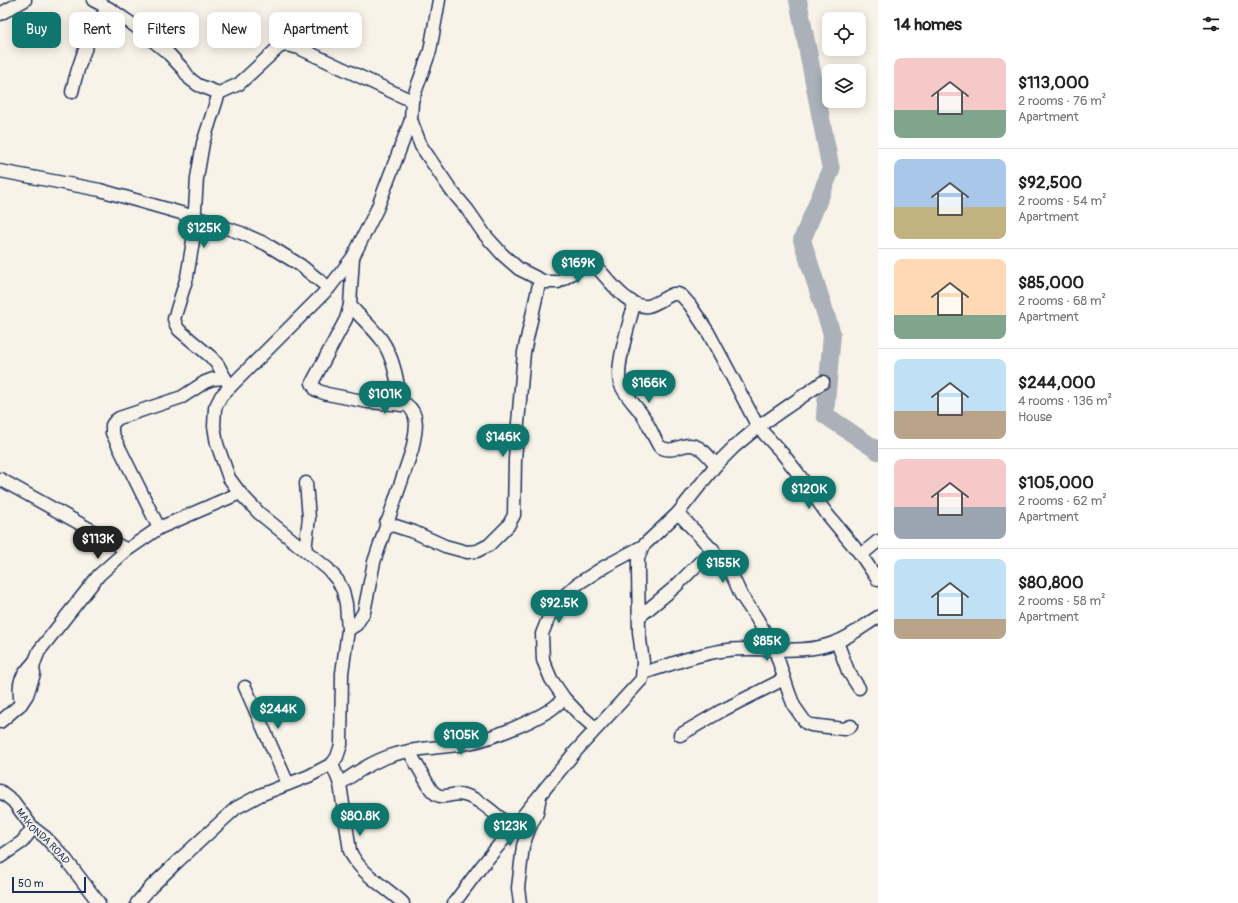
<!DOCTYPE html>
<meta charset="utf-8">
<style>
:root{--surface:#fff;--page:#f6f6f6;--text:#222;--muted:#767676;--line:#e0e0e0;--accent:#0f766e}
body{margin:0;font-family:Pangolin,sans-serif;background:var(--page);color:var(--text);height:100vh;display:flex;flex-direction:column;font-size:15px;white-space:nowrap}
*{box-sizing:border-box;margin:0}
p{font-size:13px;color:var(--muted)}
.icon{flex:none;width:22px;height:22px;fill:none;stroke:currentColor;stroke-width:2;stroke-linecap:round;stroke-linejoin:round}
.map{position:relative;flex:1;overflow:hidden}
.sheet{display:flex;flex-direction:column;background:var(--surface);width:360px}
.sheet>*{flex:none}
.banner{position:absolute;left:12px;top:12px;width:380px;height:36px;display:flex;gap:8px}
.tools{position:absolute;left:822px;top:12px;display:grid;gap:8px}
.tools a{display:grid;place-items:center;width:44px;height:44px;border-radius:8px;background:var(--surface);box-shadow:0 2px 10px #0003;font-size:20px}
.scale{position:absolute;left:12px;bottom:10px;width:74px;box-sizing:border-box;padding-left:4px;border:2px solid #1b2f5e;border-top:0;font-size:11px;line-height:14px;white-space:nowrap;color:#1b2f5e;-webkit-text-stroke:3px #f7f3e8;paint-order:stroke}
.price{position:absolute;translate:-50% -34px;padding:0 9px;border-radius:14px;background:var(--accent);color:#fff;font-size:13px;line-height:26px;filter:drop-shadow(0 1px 2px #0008)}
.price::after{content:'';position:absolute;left:50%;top:24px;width:12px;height:9px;margin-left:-6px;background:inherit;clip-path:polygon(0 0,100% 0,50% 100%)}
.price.current{background:#222;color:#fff}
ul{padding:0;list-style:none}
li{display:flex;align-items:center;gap:12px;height:100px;padding:0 16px}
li+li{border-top:1px solid var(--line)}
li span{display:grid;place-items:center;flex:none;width:112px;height:80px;border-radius:8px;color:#555}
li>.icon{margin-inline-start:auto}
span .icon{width:48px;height:48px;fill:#fffc;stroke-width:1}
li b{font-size:17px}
h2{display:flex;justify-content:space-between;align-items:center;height:48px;padding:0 16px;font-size:17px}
.pill{padding:0 14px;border-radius:8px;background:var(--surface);box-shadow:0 2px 10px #0003;font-size:14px;line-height:36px}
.pill.current{background:var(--accent);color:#fff}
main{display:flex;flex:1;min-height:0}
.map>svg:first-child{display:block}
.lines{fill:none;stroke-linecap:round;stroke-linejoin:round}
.river{stroke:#acb0b9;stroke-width:18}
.street-casing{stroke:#1b2f5e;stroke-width:15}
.street{stroke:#f7f3e8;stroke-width:12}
.labels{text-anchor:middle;stroke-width:4;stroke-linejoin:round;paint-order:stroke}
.street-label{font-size:10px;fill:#1b2f5e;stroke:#f7f3e8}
</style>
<main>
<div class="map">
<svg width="878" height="903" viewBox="0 0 878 903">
<rect width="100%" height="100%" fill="#f7f3e8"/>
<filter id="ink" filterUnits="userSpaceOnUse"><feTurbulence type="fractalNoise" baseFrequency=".025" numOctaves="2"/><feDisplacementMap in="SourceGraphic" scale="8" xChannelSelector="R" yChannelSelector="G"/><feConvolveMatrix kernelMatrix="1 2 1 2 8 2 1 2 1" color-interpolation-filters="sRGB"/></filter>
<g filter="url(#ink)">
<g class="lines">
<path class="river" d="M 798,0 L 831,170 L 802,240 L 832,334 L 825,415 L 878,451"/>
<defs>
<g id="street">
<path d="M 93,0 L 110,9 L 135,26 L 168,53 L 183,69 L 190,79 L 198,85 L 219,93 L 239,84 L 279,47 L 286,45 L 299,48 L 412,101"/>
<path d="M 0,14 L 25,0"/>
<path d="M 72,92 C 79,61 89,33 108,8"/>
<path d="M 219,93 L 203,143 L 197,178 L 193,241 L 187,277 L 174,319 L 176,325 L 179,330 L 211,357 L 218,365 L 230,387"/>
<path d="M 411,120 L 421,146 L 451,190 L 467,209 L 485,235 L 503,255 L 519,269 L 545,282 L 558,282 L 576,271 L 586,262 L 591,261 C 605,274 627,309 648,306 C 657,304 665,297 673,294 L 678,294 L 682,296 L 690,305 L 708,332 L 731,375 L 758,427 L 782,453 L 797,472 L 827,514 L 861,555 L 878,580"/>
<path d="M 0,171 L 100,190 L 195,217 L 241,233 L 266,244 L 300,265 L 329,288"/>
<path d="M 634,304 C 630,322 615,366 620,383 C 624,395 636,405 643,416 C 649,425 653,436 659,446 C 673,456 682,441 695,446 C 704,449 710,458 716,465"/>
<path d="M 350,305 C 360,317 372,327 381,339 C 394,357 398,383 401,405"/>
<path d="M 0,479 L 127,550"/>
<path d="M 678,513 L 720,558 L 731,573 L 741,595 L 756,617 L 775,650 L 789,693 L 794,706 L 806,723 L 811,725 L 844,729 L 851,726"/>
<path d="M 386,523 L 414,532 L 445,546 L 467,552 L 477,551 L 489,545 L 508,526 L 514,515 L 515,459 L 524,352 L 540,280"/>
<path d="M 159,528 L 112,433 L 112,425 L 115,421 L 119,418 L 182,397 L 205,382 L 213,379 L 225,378"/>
<path d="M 305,550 L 309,518 L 306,483"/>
<path d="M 861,555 L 878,541"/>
<path d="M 639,617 L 675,587 L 713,549"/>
<path d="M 348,630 L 356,625 L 364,612 L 374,562 L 412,450 C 415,435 421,415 407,405 L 368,402 L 327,394 L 316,390 L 312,383 L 346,319 L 350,305 L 353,257"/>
<path d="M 837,642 L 848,671 L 859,688"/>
<path d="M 643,673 C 670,665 699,653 728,650 C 763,646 802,656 836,642 C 850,637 865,625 878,617"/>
<path d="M 245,687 L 288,784"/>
<path d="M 21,704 C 17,682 20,677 35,661"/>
<path d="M 0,722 L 21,704 L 27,695 L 34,674 L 33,668 L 35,661 L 39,651 L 99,575 L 127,550 L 159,528 L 240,493"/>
<path d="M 595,728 L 579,714 L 564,698 L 551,679 L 543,660 L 542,634 L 550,614 L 561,599 L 576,585 L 604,567 L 643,546"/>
<path d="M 680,735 L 721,711 L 784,679"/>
<path d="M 409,751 L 430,788 C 441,804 450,791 464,795 C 481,799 499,818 513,829"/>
<path d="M 332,764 L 340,784 L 350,851 C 359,873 386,887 403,903"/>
<path d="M 340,784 C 355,773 370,763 387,757 C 411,748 438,748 463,744 C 489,740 527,724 550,710 C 555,707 560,702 564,698"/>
<path id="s1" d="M 0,791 L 13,801 L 33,828 L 45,837 L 64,857 L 99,903"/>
<path d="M 0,857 L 22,842 L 33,828"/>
<path d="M 137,903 L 151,887 L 178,861 L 236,808 L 260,795 L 309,776 L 332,764 L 337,757 L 341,745 L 342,673 L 348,630 L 346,604 L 343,591 L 338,581 L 328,569 L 259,513 L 240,493 L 229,478 L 217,444 L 214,426 L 215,408 L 221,396 L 329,288 L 353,257 L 377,209 L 411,120 L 412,101 L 430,51 L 439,0"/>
<path d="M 454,903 L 481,867 L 575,752 L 642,679 L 643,662 L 639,632 L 638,571 L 638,558 L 643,546 L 678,513 L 716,465 L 734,447 L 758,427 L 823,382"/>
<path d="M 520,903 L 518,888 L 523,846 L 529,829 L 537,813 L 540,796"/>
</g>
</defs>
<use href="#street" class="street-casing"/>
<use href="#street" class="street"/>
</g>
</g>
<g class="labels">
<g class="street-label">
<text dy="4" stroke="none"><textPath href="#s1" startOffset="63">MAKONDA ROAD</textPath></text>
</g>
</g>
</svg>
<div class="tools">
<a><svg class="icon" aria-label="locate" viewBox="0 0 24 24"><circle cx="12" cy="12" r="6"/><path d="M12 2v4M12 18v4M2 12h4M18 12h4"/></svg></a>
<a><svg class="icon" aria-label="layers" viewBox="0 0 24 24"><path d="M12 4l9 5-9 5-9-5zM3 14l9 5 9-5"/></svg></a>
</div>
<div class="scale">50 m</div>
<b class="price" style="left:204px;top:249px">$125K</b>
<b class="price" style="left:578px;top:284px">$169K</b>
<b class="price" style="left:649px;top:404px">$166K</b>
<b class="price" style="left:385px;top:415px">$101K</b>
<b class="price" style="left:503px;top:458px">$146K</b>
<b class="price" style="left:809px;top:510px">$120K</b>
<b class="price current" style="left:98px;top:560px">$113K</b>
<b class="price" style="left:723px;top:584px">$155K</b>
<b class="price" style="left:559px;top:624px">$92.5K</b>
<b class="price" style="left:767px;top:662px">$85K</b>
<b class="price" style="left:278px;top:730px">$244K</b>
<b class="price" style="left:461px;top:756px">$105K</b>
<b class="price" style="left:360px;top:837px">$80.8K</b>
<b class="price" style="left:510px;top:847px">$123K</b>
<div class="banner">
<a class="pill current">Buy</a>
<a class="pill">Rent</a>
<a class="pill">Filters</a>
<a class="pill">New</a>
<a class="pill">Apartment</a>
</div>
</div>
<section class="sheet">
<h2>14 homes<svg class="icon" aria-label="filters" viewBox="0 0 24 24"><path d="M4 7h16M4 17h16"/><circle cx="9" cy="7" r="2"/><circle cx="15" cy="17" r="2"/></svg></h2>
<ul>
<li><span style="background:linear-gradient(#f6c9c9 65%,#7fa58c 0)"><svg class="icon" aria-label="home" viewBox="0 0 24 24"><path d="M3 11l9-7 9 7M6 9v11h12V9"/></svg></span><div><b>$113,000</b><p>2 rooms · 76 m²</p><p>Apartment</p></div></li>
<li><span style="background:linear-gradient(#a9c7e8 60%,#c2b280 0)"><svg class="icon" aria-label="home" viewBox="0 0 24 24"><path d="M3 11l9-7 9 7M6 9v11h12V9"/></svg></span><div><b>$92,500</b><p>2 rooms · 54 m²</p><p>Apartment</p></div></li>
<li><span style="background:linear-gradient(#ffd9b3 70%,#7fa58c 0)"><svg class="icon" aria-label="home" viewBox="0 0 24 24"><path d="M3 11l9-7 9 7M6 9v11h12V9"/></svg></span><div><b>$85,000</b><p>2 rooms · 68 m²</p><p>Apartment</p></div></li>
<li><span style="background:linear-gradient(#bfe0f5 65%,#b9a48a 0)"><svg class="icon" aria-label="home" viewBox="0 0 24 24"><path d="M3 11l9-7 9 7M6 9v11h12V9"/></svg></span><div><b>$244,000</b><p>4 rooms · 136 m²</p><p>House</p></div></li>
<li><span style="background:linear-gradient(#f6c9c9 60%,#9aa5b1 0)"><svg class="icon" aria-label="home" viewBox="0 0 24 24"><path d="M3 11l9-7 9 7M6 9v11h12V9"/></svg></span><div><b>$105,000</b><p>2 rooms · 62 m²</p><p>Apartment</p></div></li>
<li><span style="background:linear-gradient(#bfe0f5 75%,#b9a48a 0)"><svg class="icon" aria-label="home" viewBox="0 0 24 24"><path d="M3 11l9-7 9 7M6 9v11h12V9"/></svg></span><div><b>$80,800</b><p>2 rooms · 58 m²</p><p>Apartment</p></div></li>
</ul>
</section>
</main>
